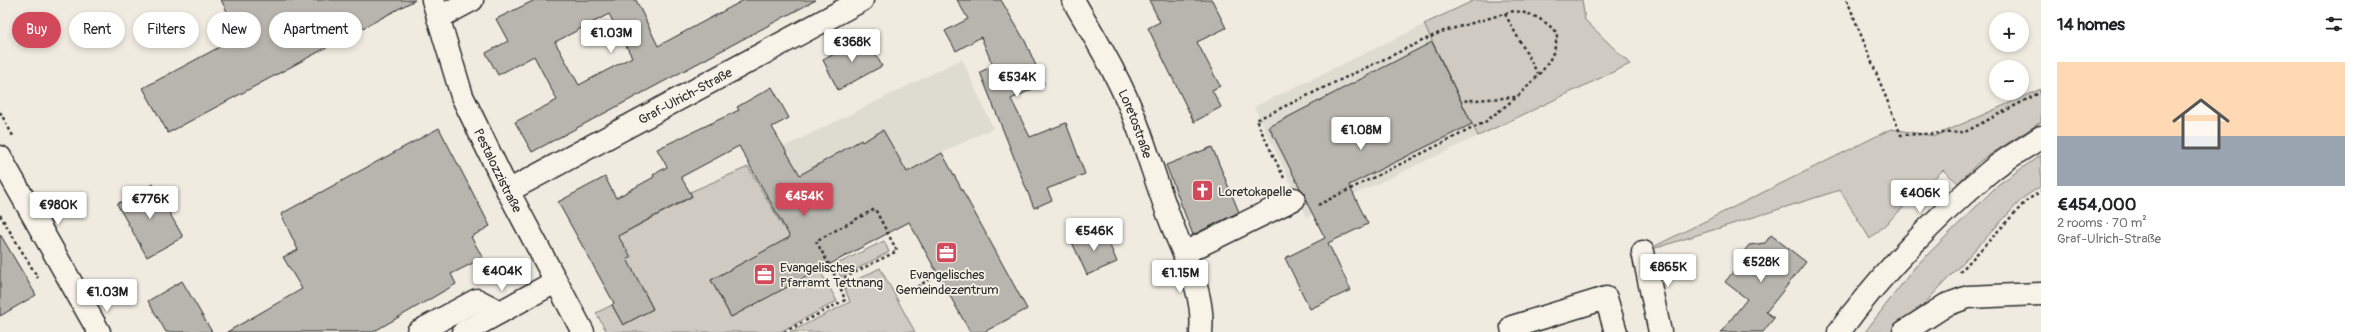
<!DOCTYPE html>
<meta charset="utf-8">
<style>
:root{--surface:#fff;--page:#f2f2f2;--text:#202124;--muted:#757577;--accent:#d1495b}
body{margin:0;font-family:Pangolin,sans-serif;background:var(--page);color:var(--text);height:100vh;display:flex;flex-direction:column;font-size:15px;white-space:nowrap}
*{box-sizing:border-box;margin:0}
p{font-size:13px;color:var(--muted)}
.icon{flex:none;width:22px;height:22px;fill:none;stroke:currentColor;stroke-width:2;stroke-linecap:round;stroke-linejoin:round}
.map{position:relative;flex:1;overflow:hidden}
.panel{display:flex;flex-direction:column;background:var(--surface);width:320px}
.panel>*{flex:none}
.hud{position:absolute;left:12px;top:12px;width:380px;height:36px;display:flex;gap:8px}
.tools{position:absolute;left:1989px;top:12px;display:grid;gap:8px}
.tools a{display:grid;place-items:center;width:40px;height:40px;border-radius:50%;background:var(--surface);box-shadow:0 2px 6px #0003;font-size:20px}
.price{position:absolute;translate:-50% -34px;padding:0 9px;border-radius:4px;background:#fff;color:#222;font-size:13px;line-height:26px;filter:drop-shadow(0 1px 2px #0008)}
.price::after{content:'';position:absolute;left:50%;top:24px;width:12px;height:9px;margin-left:-6px;background:inherit;clip-path:polygon(0 0,100% 0,50% 100%)}
.price.current{background:var(--accent);color:#fff}
ul{padding:0;list-style:none}
li{display:grid;align-content:center;gap:8px;height:212px;padding:0 16px}
li span{display:grid;place-items:center;height:124px;border-radius:0px;color:#555}
li>.icon{margin-inline-start:auto}
span .icon{width:72px;height:72px;fill:#fffc;stroke-width:1}
li b{font-size:17px}
h2{display:flex;justify-content:space-between;align-items:center;height:48px;padding:0 16px;font-size:17px}
.tag{padding:0 14px;border-radius:18px;background:var(--surface);box-shadow:0 2px 6px #0003;font-size:14px;line-height:36px}
.tag.current{background:var(--accent);color:#fff}
main{display:flex;flex:1;min-height:0}
.map>svg:first-child{display:block}
.built{fill:#dedbd1}
.green{fill:#cfcbc2;stroke:#7d7b76}
.building{fill:#b8b5ae;stroke:#2b2b2b;fill-rule:evenodd}
.lines{fill:none;stroke-linecap:round;stroke-linejoin:round}
.minor-casing{stroke:#2b2b2b;stroke-width:25}
.major-casing{stroke:#2b2b2b;stroke-width:25}
.path{stroke:#2b2b2b;stroke-width:2.5;stroke-dasharray:3 3;stroke-linecap:butt}
.minor{stroke:#f7f3e8;stroke-width:22}
.major{stroke:#f7f3e8;stroke-width:22}
.labels{text-anchor:middle;stroke-width:3.5;stroke-linejoin:round;paint-order:stroke}
.street-label{font-size:13px;fill:#2b2b2b;stroke:#f7f3e8}
.poi-label{font-size:13px;fill:#2b2b2b;stroke:#f7f3e8;text-anchor:start}
</style>
<main>
<div class="map">
<svg width="2041" height="332" viewBox="0 0 2041 332">
<rect width="100%" height="100%" fill="#efebe0"/>
<filter id="ink" filterUnits="userSpaceOnUse"><feTurbulence type="fractalNoise" baseFrequency=".025" numOctaves="2"/><feDisplacementMap in="SourceGraphic" scale="8" xChannelSelector="R" yChannelSelector="G"/><feConvolveMatrix kernelMatrix="1 2 1 2 8 2 1 2 1" color-interpolation-filters="sRGB"/></filter>
<g filter="url(#ink)">
<path class="built" d="M 1475,0 L 1582,0 L 1585,20 L 1630,64 L 1307,217 L 1254,107 Z
M 962,59 L 993,128 L 942,153 L 795,235 L 783,227 L 748,167 L 784,147 Z"/>
<path class="green" d="M 1475,0 L 1582,0 L 1585,20 L 1630,64 L 1478,136 L 1424,24 Z
M 2041,89 L 2041,122 L 1980,161 L 1958,183 L 1943,170 L 1870,239 L 1840,190 L 1643,252 L 1891,129 L 1935,136 Z
M 2041,155 L 2041,186 L 2023,198 L 1898,332 L 1865,332 L 1915,267 L 1999,184 Z
M 748,167 L 783,227 L 795,235 L 711,280 L 731,317 L 819,269 L 837,301 L 780,332 L 607,332 L 596,313 L 612,305 L 623,325 L 653,309 L 643,289 L 620,263 L 630,257 L 618,236 L 692,197 L 690,192 Z
M 884,241 L 889,252 L 841,277 L 835,265 Z
M 880,268 L 915,332 L 790,332 L 850,302 L 844,286 Z"/>
<path class="building" d="M 221,0 L 415,0 L 168,133 L 143,88 L 240,36 Z
M 535,0 L 636,0 L 658,46 L 744,0 L 816,0 L 532,152 L 515,122 L 557,100 L 534,56 L 498,75 L 486,53 L 508,41 L 496,19 ZM 609,14 L 632,57 L 579,85 L 555,42 Z
M 957,0 L 1001,0 L 1025,41 L 1044,84 L 1011,99 L 1030,137 L 1066,123 L 1085,174 L 1047,189 L 1052,200 L 1034,208 L 980,72 L 993,66 L 981,37 L 956,51 L 945,31 L 968,19 Z
M 1149,0 L 1212,0 L 1226,28 L 1197,42 L 1220,86 L 1212,90 L 1221,107 L 1194,122 L 1148,28 L 1160,22 Z
M 866,37 L 882,66 L 838,90 L 823,60 Z
M 1432,42 L 1472,124 L 1349,185 L 1368,224 L 1328,243 L 1351,290 L 1310,309 L 1285,258 L 1325,238 L 1306,201 L 1305,193 L 1300,188 L 1269,127 Z
M 772,87 L 789,118 L 772,127 L 800,175 L 861,140 L 862,142 L 883,130 L 907,172 L 942,153 L 1027,309 L 984,332 L 970,332 L 909,222 L 731,317 L 711,280 L 790,237 L 739,146 L 681,177 L 692,196 L 618,236 L 631,257 L 627,259 L 653,309 L 623,325 L 612,305 L 614,303 L 558,202 L 605,177 L 616,198 L 654,177 L 653,175 L 667,167 L 657,149 L 739,110 L 737,107 Z
M 439,128 L 490,226 L 471,237 L 483,258 L 451,274 L 456,284 L 373,332 L 227,332 L 302,289 L 283,257 L 298,250 L 281,214 Z
M 1212,147 L 1239,212 L 1193,235 L 1166,165 Z
M 153,184 L 183,237 L 147,257 L 117,204 Z
M 1098,228 L 1104,243 L 1108,241 L 1117,262 L 1087,275 L 1071,240 Z
M 0,234 L 36,295 L 0,316 Z
M 1771,235 L 1806,262 L 1766,312 L 1774,318 L 1763,332 L 1721,332 L 1747,299 L 1725,282 L 1744,258 L 1742,254 L 1749,245 L 1765,243 Z
M 182,281 L 212,332 L 166,332 L 148,301 Z"/>
<g class="lines">
<defs>
<g id="minor">
<path id="s1" d="M 433,0 L 462,96 L 508,191 L 583,332"/>
<path id="s2" d="M 1073,0 C 1097,41 1122,82 1138,127 C 1150,160 1160,194 1173,227 C 1186,261 1205,295 1201,332"/>
<path d="M 438,18 L 472,0"/>
<path id="s3" d="M 508,191 L 862,0"/>
<path d="M 1643,252 L 1660,332"/>
<path d="M 1184,253 L 1294,199"/>
<path d="M 418,332 L 477,300 L 500,312"/>
<path d="M 464,332 L 555,282"/>
<path d="M 1513,332 L 1512,327 L 1606,298 L 1616,332"/>
<path d="M 1839,332 C 1879,276 1936,217 1988,173 C 2004,159 2024,149 2041,137"/>
<path d="M 1904,332 L 1946,305 L 1968,297 L 2041,294"/>
</g>
<path id="major" d="M 0,157 L 99,332"/>
</defs>
<use href="#minor" class="minor-casing"/>
<use href="#major" class="major-casing"/>
<path class="path" d="M 1847,0 L 1901,135 L 1965,132 L 2041,92
M 1505,14 L 1538,74
M 0,112 L 13,136
M 1284,178 L 1256,120 L 1441,32 L 1514,11 C 1532,13 1545,20 1557,33 C 1556,63 1536,77 1517,97 L 1461,101
M 1318,205 L 1485,122 L 1517,97
M 0,215 L 38,278
M 1960,272 L 2026,201 L 2041,191
M 912,290 L 938,274
M 784,332 L 845,300 L 838,281 L 897,251 L 875,209 L 816,241 L 838,281"/>
<use href="#minor" class="minor"/>
<use href="#major" class="major"/>
</g>
</g>
<defs>
<symbol id="church-square" viewBox="-11 -11 22 22"><rect x="-9" y="-9" width="18" height="18" rx="4" fill="#d1495b" stroke="#f7f3e8"/><path d="M-1.2-6h2.4v3.5h3.3v2.4h-3.3V6h-2.4V-.1h-3.3v-2.4h3.3Z" fill="#fff"/></symbol>
<symbol id="office-square" viewBox="-11 -11 22 22"><rect x="-9" y="-9" width="18" height="18" rx="4" fill="#d1495b" stroke="#f7f3e8"/><path d="M-6-3h4V-5.5h4V-3h4V5H-6ZM-1-4.5V-3h2v-1.5ZM-6 0V1H6V0Z" fill="#fff"/></symbol>
</defs>
<g fill-rule="evenodd">
<use href="#church-square" x="1190" y="178" width="25" height="25"/>
<use href="#office-square" x="934" y="240" width="25" height="25"/>
<use href="#office-square" x="752" y="262" width="25" height="25"/>
</g>
<g class="labels">
<g class="street-label">
<text dy="5" stroke="none"><textPath href="#s3" startOffset="201">Graf-Ulrich-Straße</textPath></text>
<text dy="5" stroke="none"><textPath href="#s2" startOffset="139">Loretostraße</textPath></text>
<text dy="5" stroke="none"><textPath href="#s1" startOffset="183">Pestalozzistraße</textPath></text>
</g>
<g class="poi-label">
<text x="1218" y="196">Loretokapelle</text>
<text x="780" y="272">Evangelisches<tspan x="780" dy="15">Pfarramt Tettnang</tspan></text>
<text x="947" y="279" text-anchor="middle">Evangelisches<tspan x="947" dy="15">Gemeindezentrum</tspan></text>
</g>
</g>
</svg>
<div class="tools">
<a>+</a>
<a>−</a>
</div>
<b class="price" style="left:611px;top:54px">€1.03M</b>
<b class="price" style="left:852px;top:63px">€368K</b>
<b class="price" style="left:1017px;top:98px">€534K</b>
<b class="price" style="left:1361px;top:151px">€1.08M</b>
<b class="price" style="left:1920px;top:214px">€406K</b>
<b class="price current" style="left:804px;top:217px">€454K</b>
<b class="price" style="left:150px;top:220px">€776K</b>
<b class="price" style="left:58px;top:226px">€980K</b>
<b class="price" style="left:1094px;top:252px">€546K</b>
<b class="price" style="left:1761px;top:283px">€528K</b>
<b class="price" style="left:1668px;top:288px">€865K</b>
<b class="price" style="left:502px;top:292px">€404K</b>
<b class="price" style="left:1180px;top:294px">€1.15M</b>
<b class="price" style="left:107px;top:313px">€1.03M</b>
<div class="hud">
<a class="tag current">Buy</a>
<a class="tag">Rent</a>
<a class="tag">Filters</a>
<a class="tag">New</a>
<a class="tag">Apartment</a>
</div>
</div>
<section class="panel">
<h2>14 homes<svg class="icon" aria-label="filters" viewBox="0 0 24 24"><path d="M4 7h16M4 17h16"/><circle cx="9" cy="7" r="2"/><circle cx="15" cy="17" r="2"/></svg></h2>
<ul>
<li><span style="background:linear-gradient(#ffd9b3 60%,#9aa5b1 0)"><svg class="icon" aria-label="home" viewBox="0 0 24 24"><path d="M3 11l9-7 9 7M6 9v11h12V9"/></svg></span><div><b>€454,000</b><p>2 rooms · 70 m²</p><p>Graf-Ulrich-Straße</p></div></li>
</ul>
</section>
</main>
